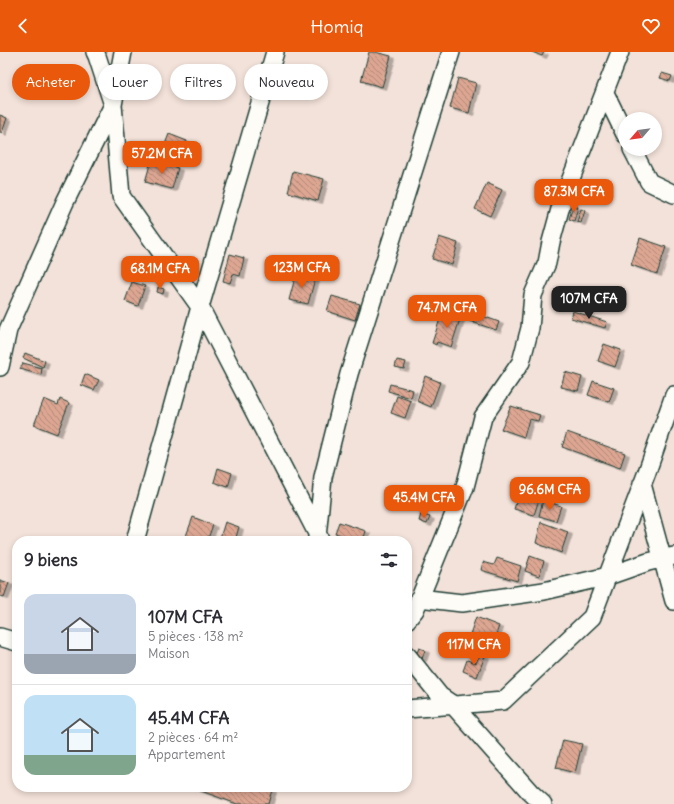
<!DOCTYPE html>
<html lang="fr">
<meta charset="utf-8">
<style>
:root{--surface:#fff;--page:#f7f7f7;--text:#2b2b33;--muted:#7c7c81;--line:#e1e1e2;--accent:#ea580c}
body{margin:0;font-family:Delius,sans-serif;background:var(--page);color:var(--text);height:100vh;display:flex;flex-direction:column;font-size:15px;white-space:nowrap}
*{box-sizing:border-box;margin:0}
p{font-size:13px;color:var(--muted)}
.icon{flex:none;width:22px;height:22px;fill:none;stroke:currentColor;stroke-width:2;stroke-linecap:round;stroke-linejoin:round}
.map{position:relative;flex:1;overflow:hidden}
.details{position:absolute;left:12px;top:484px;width:400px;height:256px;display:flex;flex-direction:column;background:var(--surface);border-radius:16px;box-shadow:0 2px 6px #0003}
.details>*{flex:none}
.hud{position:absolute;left:12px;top:12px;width:400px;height:36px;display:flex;gap:8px}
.needle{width:26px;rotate:242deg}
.controls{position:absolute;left:618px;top:60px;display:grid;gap:8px}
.controls a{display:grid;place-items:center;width:44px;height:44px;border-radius:50%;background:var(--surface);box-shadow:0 2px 6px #0003;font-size:20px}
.price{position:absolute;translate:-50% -34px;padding:0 9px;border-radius:8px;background:var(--accent);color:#fff;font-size:13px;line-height:26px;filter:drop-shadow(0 1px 2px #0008)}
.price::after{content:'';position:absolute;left:50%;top:24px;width:12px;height:9px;margin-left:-6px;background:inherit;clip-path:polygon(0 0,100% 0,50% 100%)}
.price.active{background:#222;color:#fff}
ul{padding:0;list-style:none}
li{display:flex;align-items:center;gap:12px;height:100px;padding:0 12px}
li+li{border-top:1px solid var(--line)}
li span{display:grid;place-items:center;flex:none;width:112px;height:80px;border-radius:12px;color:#555}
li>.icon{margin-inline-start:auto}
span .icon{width:48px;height:48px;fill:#fffc;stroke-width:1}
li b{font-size:17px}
h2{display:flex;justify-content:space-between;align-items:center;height:48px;padding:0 12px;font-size:17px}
.pill{padding:0 14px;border-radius:18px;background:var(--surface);box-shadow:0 2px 6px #0003;font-size:14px;line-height:36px}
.pill.active{background:var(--accent);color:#fff}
header{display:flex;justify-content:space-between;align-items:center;height:52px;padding:0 12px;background:var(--accent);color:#fff;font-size:18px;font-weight:600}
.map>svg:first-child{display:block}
.building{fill:url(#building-back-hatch);stroke:#1f3d34;filter:url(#shadow)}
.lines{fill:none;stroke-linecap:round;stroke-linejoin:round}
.minor-casing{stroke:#1f3d34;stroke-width:20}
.minor{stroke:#fdfcf7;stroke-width:17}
</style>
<header><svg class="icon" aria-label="back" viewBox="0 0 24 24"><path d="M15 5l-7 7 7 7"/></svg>Homiq<svg class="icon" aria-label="heart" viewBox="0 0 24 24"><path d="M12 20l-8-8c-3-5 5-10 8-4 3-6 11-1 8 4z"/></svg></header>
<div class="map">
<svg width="674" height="752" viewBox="0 0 674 752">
<defs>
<pattern id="building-back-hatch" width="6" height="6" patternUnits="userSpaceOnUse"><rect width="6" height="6" fill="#dca692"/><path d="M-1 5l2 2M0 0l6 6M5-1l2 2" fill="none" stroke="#b28878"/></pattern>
<filter id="shadow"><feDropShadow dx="4.5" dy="2.5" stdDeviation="0" flood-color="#0004"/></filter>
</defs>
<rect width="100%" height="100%" fill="#f3e2d9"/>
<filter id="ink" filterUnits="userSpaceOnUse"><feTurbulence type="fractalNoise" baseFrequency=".025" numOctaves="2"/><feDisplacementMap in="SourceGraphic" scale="8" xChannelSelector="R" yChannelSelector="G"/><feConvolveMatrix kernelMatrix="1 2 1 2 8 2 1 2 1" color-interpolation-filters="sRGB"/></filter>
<g filter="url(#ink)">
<path class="building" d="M 369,0 L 375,0 L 391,4 L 382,35 L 361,29 Z
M 532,0 L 544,0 L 542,4 Z
M 662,21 L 672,24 L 670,29 L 660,26 Z
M 458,26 L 476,31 L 469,61 L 450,56 Z
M 0,63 L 7,66 L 2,81 L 0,80 Z
M 169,82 L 187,89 L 180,107 L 162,100 Z
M 151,109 L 178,116 L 172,137 L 145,130 Z
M 293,119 L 324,127 L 318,149 L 288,140 Z
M 487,131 L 502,138 L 490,164 L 475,157 Z
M 573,154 L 578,155 L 574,169 L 569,167 Z
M 581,157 L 585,159 L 581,171 L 577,170 Z
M 439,185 L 458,191 L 452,213 L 432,207 Z
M 640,186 L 666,195 L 657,222 L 631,213 Z
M 230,202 L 244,206 L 240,224 L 233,222 L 230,231 L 223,229 Z
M 296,222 L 315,227 L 308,252 L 289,248 Z
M 132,230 L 145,234 L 138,254 L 125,249 Z
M 158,235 L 164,237 L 163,242 L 157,240 Z
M 332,244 L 360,252 L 355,268 L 327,259 Z
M 443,258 L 461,264 L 451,295 L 437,290 L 436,293 L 432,291 Z
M 573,259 L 607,270 L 605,276 L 571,266 Z
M 472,260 L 499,270 L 496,278 L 469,269 Z
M 604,292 L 621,298 L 615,315 L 598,309 Z
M 25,301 L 45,309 L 43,315 L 23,306 Z
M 397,308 L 406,310 L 404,317 L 395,315 Z
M 23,311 L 42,316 L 41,323 L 20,317 Z
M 565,320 L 582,325 L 578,339 L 561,335 Z
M 85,322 L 99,328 L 94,338 L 81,333 Z
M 425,324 L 440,330 L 431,355 L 417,349 Z
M 593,329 L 614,336 L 609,350 L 588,343 Z
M 390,332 L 413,338 L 411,346 L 388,339 Z
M 397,344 L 411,349 L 405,366 L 391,361 Z
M 44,347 L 58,353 L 60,347 L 69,351 L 57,382 L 34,373 Z
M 511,354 L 540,363 L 538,369 L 529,367 L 524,385 L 501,377 Z
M 567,380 L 625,401 L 620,416 L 562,395 Z
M 218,416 L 232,421 L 228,435 L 214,430 Z
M 522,432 L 542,438 L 534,463 L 514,457 Z
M 543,448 L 561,454 L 556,469 L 539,464 Z
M 421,462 L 430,465 L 427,472 L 419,469 Z
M 193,465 L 213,473 L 207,489 L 198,489 L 186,484 Z
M 225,470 L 239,475 L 235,489 L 219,489 Z
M 339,470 L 366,479 L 363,489 L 359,489 L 335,481 Z
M 541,470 L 568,480 L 561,501 L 536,491 Z
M 530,504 L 544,509 L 539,524 L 525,519 Z
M 497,506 L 521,514 L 517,529 L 481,518 L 483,510 L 494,513 Z
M 0,528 L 9,531 L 4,545 L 0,544 Z
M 476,565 L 499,574 L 491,597 L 468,588 Z
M 419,596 L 425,598 L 422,607 L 415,605 Z
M 480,602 L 485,604 L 477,625 L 463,619 L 467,608 L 476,611 Z
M 563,688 L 582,692 L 575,721 L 556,716 Z
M 190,735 L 262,735 L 272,738 L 268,752 L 237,752 Z"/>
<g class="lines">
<defs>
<path id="minor" d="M 95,0 L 97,4 L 113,53 L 121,144 L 200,255 L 321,489
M 605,41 L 625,82
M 632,97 L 649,130 L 674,142
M 0,315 L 8,278 L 65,150 L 113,53 L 123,0
M 642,432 L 674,549
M 317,485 L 323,425 L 349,322 L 451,0
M 135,489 L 200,255 L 275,0
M 419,546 L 462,551 L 544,539 L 608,524 L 648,510 L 674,504
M 407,568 L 415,558 L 465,435 L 483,365 L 521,310 L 530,276 L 533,243 L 547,211 L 551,190 L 562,150 L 620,0
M 0,585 L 17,590
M 407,603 L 440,644 L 452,652 L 530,740 L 543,752
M 407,657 L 503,649 L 592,565 L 647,420 L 674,343"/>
</defs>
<use href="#minor" class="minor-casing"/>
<use href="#minor" class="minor"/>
</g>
</g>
</svg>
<div class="controls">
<a><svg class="needle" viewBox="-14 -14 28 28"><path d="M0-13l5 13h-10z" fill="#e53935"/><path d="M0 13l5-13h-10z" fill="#7c7c81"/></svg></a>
</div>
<b class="price" style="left:162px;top:123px">57.2M CFA</b>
<b class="price" style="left:574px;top:161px">87.3M CFA</b>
<b class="price" style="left:302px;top:237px">123M CFA</b>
<b class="price" style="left:160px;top:238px">68.1M CFA</b>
<b class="price active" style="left:589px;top:268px">107M CFA</b>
<b class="price" style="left:447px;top:277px">74.7M CFA</b>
<b class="price" style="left:550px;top:459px">96.6M CFA</b>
<b class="price" style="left:424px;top:467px">45.4M CFA</b>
<b class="price" style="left:474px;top:614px">117M CFA</b>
<div class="hud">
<a class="pill active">Acheter</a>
<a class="pill">Louer</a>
<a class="pill">Filtres</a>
<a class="pill">Nouveau</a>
</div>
<section class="details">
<h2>9 biens<svg class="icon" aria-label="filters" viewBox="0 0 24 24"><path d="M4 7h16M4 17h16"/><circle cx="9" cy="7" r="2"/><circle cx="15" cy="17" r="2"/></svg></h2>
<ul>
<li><span style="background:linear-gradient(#c9d6e8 75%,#9aa5b1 0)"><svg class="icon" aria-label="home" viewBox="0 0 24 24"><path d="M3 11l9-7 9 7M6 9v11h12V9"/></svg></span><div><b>107M CFA</b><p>5 pièces · 138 m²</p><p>Maison</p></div></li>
<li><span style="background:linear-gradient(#bfe0f5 75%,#7fa58c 0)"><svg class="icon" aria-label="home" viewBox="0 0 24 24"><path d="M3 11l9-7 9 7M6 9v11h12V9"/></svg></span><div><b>45.4M CFA</b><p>2 pièces · 64 m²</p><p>Appartement</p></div></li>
</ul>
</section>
</div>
